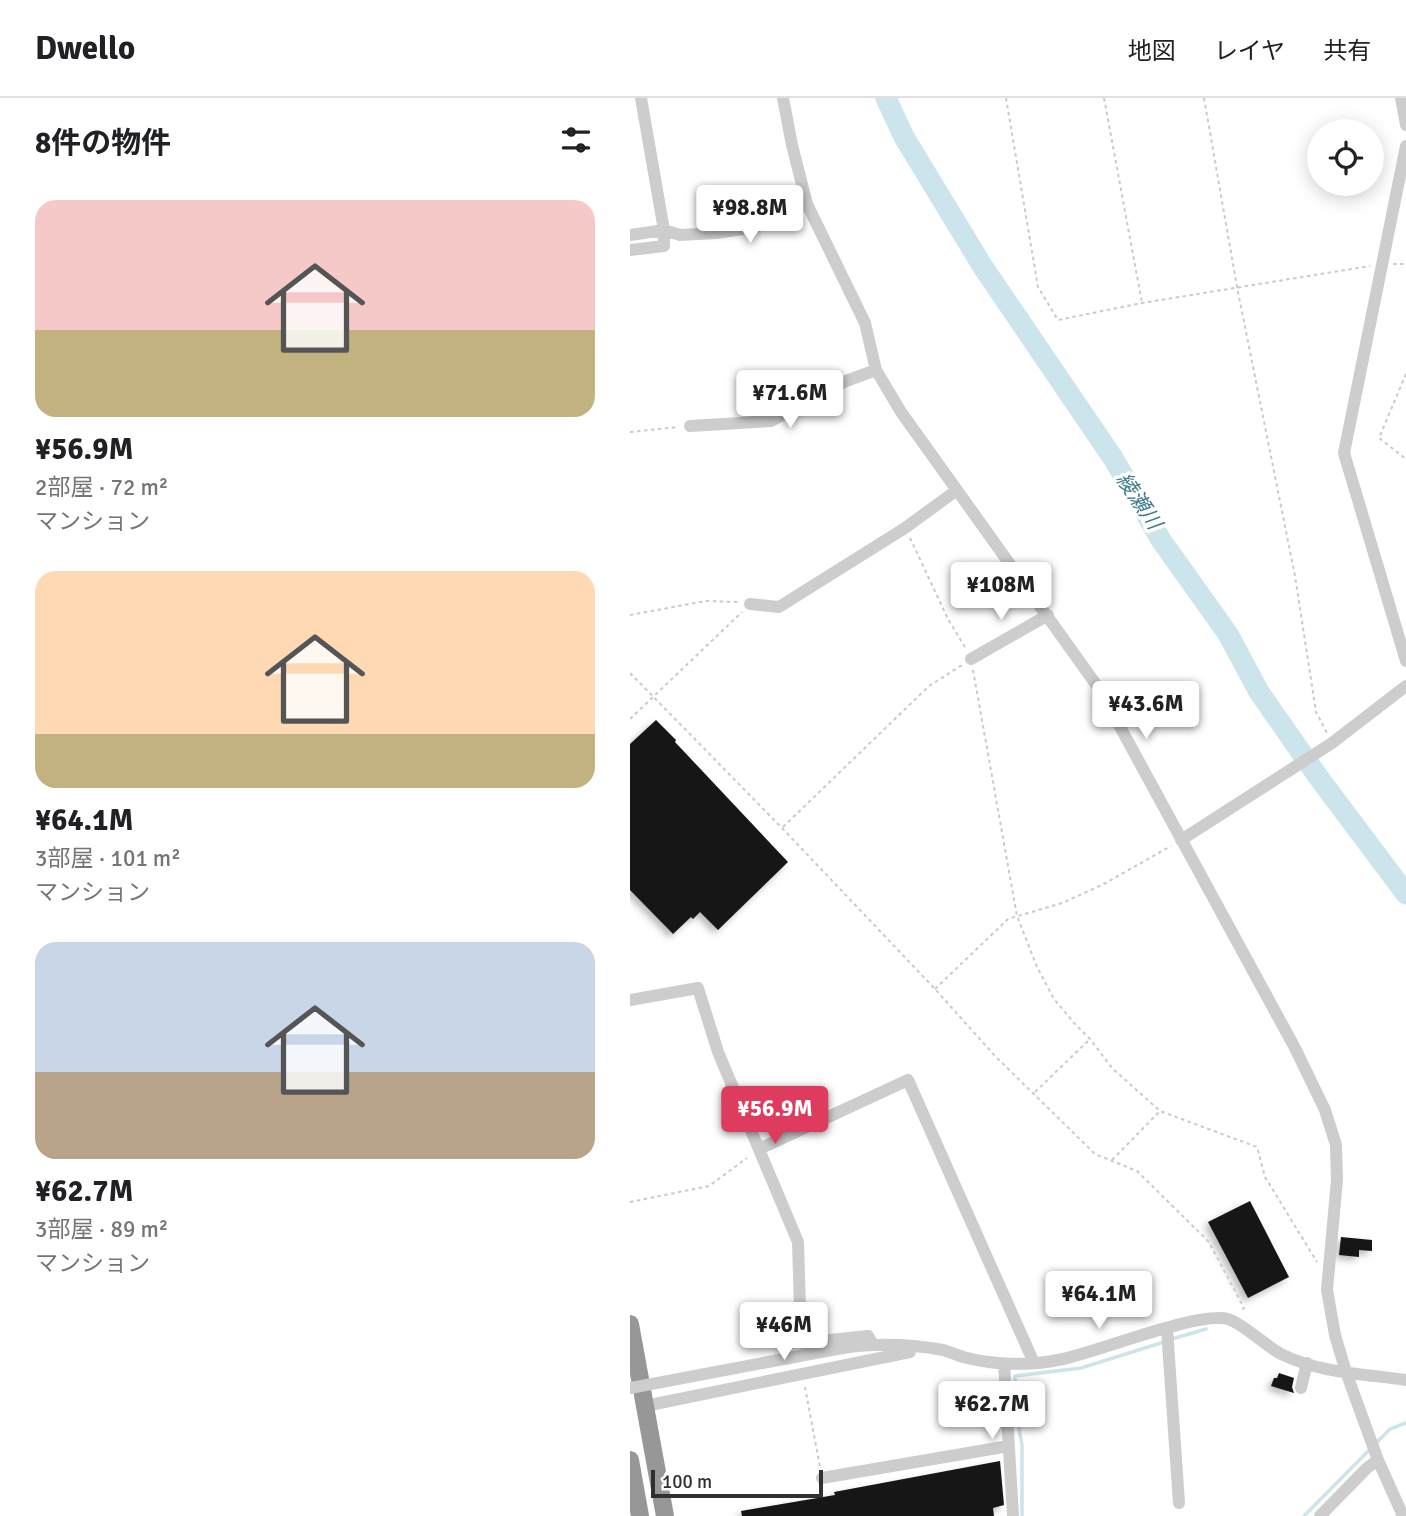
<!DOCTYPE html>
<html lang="ja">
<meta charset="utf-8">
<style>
:root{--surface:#fff;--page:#f6f6f6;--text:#202124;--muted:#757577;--line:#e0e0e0;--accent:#de3c5f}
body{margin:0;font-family:Signika,"Noto Sans JP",sans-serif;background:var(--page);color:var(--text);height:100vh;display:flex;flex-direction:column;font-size:26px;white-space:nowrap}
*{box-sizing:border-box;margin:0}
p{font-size:23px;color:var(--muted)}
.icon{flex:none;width:38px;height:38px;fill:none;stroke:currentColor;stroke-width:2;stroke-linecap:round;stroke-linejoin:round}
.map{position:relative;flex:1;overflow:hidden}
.panel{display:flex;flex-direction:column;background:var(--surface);width:630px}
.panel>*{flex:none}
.buttons{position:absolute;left:677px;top:21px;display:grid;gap:14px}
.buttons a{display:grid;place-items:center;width:77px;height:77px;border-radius:50%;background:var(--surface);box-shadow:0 4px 18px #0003;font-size:35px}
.scale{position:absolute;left:21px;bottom:18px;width:172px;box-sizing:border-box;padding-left:7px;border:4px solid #303030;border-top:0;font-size:19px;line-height:24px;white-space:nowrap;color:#303030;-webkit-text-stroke:5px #fff;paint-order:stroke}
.price{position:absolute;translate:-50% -60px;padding:0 16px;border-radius:7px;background:#fff;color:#222;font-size:23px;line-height:46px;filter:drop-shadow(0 2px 4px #0008)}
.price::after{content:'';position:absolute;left:50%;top:42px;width:21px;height:16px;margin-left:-10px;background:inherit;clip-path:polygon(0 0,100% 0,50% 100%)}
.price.current{background:var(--accent);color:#fff}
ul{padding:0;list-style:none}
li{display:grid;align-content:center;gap:14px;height:371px;padding:0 35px}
li span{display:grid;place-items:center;height:217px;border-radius:21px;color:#555}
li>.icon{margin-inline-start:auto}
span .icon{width:126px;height:126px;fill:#fffc;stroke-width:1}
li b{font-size:30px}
h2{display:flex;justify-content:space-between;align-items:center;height:84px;padding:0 35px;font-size:30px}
header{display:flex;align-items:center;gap:42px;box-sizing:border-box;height:98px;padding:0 35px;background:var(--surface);border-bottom:2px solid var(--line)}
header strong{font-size:33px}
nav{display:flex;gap:38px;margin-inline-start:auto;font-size:24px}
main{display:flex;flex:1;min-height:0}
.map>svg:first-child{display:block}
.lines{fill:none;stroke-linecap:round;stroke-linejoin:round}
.stream{stroke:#cce4eb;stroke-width:3.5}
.river{stroke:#cce4eb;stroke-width:21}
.building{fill:#171717;filter:url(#shadow)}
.path{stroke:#cacaca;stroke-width:2;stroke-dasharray:3.5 3.5;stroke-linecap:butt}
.minor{stroke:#cdcdcd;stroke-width:12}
.highway{stroke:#979797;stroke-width:18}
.minor-bridge{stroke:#cdcdcd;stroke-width:12}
.labels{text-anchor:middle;stroke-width:7;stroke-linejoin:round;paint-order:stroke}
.water-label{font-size:21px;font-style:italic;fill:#417c8f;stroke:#fff}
</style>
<header>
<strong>Dwello</strong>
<nav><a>地図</a><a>レイヤ</a><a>共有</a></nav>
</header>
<main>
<section class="panel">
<h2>8件の物件<svg class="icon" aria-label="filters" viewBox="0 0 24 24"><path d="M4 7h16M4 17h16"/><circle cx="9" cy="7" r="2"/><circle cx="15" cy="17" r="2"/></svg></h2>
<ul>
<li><span style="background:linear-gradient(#f6c9c9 60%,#c2b280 0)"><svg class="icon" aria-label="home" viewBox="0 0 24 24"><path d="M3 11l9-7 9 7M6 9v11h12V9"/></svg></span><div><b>¥56.9M</b><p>2部屋 · 72 m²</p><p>マンション</p></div></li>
<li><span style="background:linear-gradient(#ffd9b3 75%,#c2b280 0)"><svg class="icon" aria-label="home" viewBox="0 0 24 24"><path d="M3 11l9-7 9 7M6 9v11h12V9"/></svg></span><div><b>¥64.1M</b><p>3部屋 · 101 m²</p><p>マンション</p></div></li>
<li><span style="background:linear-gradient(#c9d6e8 60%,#b9a48a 0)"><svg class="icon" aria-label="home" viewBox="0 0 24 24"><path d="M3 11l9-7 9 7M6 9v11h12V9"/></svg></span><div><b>¥62.7M</b><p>3部屋 · 89 m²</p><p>マンション</p></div></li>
</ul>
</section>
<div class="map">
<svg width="776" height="1418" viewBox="0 0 776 1418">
<defs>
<filter id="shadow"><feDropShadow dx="-4" dy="4" stdDeviation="3.5" flood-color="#0004"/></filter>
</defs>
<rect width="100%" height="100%" fill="#fff"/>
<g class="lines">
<path class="stream" d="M 542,1241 L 576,1231
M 392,1418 L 392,1347 L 387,1320 L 385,1278 L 451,1270 L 534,1244
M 674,1418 L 760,1331 L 776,1325"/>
<path class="river" d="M 256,0 L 274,39 L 353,169 L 483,360 L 531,442 L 598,536 L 629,594 L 689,680 L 776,796"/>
</g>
<path class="building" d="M 26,622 L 46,642 L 45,644 L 158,764 L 88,832 L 70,814 L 63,821 L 61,819 L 43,836 L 0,792 L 0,646 Z
M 620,1103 L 659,1179 L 618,1200 L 578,1124 Z
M 711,1139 L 742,1142 L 742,1153 L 729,1152 L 729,1159 L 709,1157 Z
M 649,1275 L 664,1280 L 662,1289 L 664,1295 L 641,1288 L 644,1280 L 647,1280 Z
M 370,1363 L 374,1407 L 363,1410 L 364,1418 L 112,1418 L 111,1413 L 205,1397 L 204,1394 Z"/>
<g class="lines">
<path class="path" d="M 376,0 L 408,189 L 428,222 L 512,205 L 740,168
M 474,0 L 512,205
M 574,0 L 607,189 L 665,478 L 686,614 L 697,635
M 763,166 L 776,166
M 776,276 L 749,340 L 776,361
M 0,334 L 48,329
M 280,440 L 318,521 L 336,551
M 0,517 L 76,503 L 109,504
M 343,572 L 387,818 L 407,869 L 424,901 L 444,925 L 460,941 L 482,970 L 530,1013
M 0,575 L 152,730 L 305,891 L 365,958 L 465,1056 L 507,1073 L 579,1144 L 614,1210 L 610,1214
M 0,621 L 112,514
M 153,729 L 299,588 L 332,567
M 305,891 L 378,821 L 432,805 L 472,787 L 541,748
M 405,994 L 459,942
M 482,1062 L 530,1013 L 627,1049 L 635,1079 L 687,1164
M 0,1104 L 79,1088 L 117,1060
M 175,1289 L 190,1369"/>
<path class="minor" d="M 153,0 L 162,47 L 177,106 L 235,225 L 246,272 L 271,314 L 470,592 L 665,950 L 695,1012 L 706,1047 L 707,1082 L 697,1192 L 705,1237 L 716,1274 L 748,1362 L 773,1418
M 771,0 L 776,27
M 776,48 L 714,355 L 776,563
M 0,137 L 34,132 L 50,137 L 86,135 L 125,129 L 177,106
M 0,152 L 34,148 L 34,132 L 11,0
M 60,328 L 141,323 L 216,283 L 246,272
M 120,506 L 149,509 L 275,430 L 327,392
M 341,561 L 418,517
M 551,742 L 702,645 L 776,588
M 0,902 L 68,890 L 88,954 L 168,1144 L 171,1245 L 238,1238 L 243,1247
M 129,1051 L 278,982 L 404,1265
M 537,1231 L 549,1405
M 207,1251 C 241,1245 279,1246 313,1252 C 320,1254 327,1257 333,1259 C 363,1267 398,1268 428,1262 C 466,1255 567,1213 598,1221 C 612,1225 636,1248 651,1256 C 689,1275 735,1276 776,1282
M 374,1266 L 383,1418
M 671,1290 L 677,1265
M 15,1308 L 280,1254
M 192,1380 L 379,1348
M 690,1418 L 737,1370 L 748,1362"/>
<path class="highway" d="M 0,1226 L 35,1418
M 0,1362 L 10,1418"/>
<path class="minor-bridge" d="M 0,1290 L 207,1251"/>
</g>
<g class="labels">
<g class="water-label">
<text transform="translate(509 403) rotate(56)" y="7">綾瀬川</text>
</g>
</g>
</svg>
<div class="buttons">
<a><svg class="icon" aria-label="locate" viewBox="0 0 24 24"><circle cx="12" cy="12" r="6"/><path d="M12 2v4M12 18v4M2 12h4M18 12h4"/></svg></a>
</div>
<div class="scale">100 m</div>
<b class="price" style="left:120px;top:147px">¥98.8M</b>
<b class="price" style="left:160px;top:332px">¥71.6M</b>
<b class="price" style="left:371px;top:524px">¥108M</b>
<b class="price" style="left:516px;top:643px">¥43.6M</b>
<b class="price current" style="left:145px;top:1048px">¥56.9M</b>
<b class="price" style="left:469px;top:1233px">¥64.1M</b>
<b class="price" style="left:154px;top:1264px">¥46M</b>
<b class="price" style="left:362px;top:1343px">¥62.7M</b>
</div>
</main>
